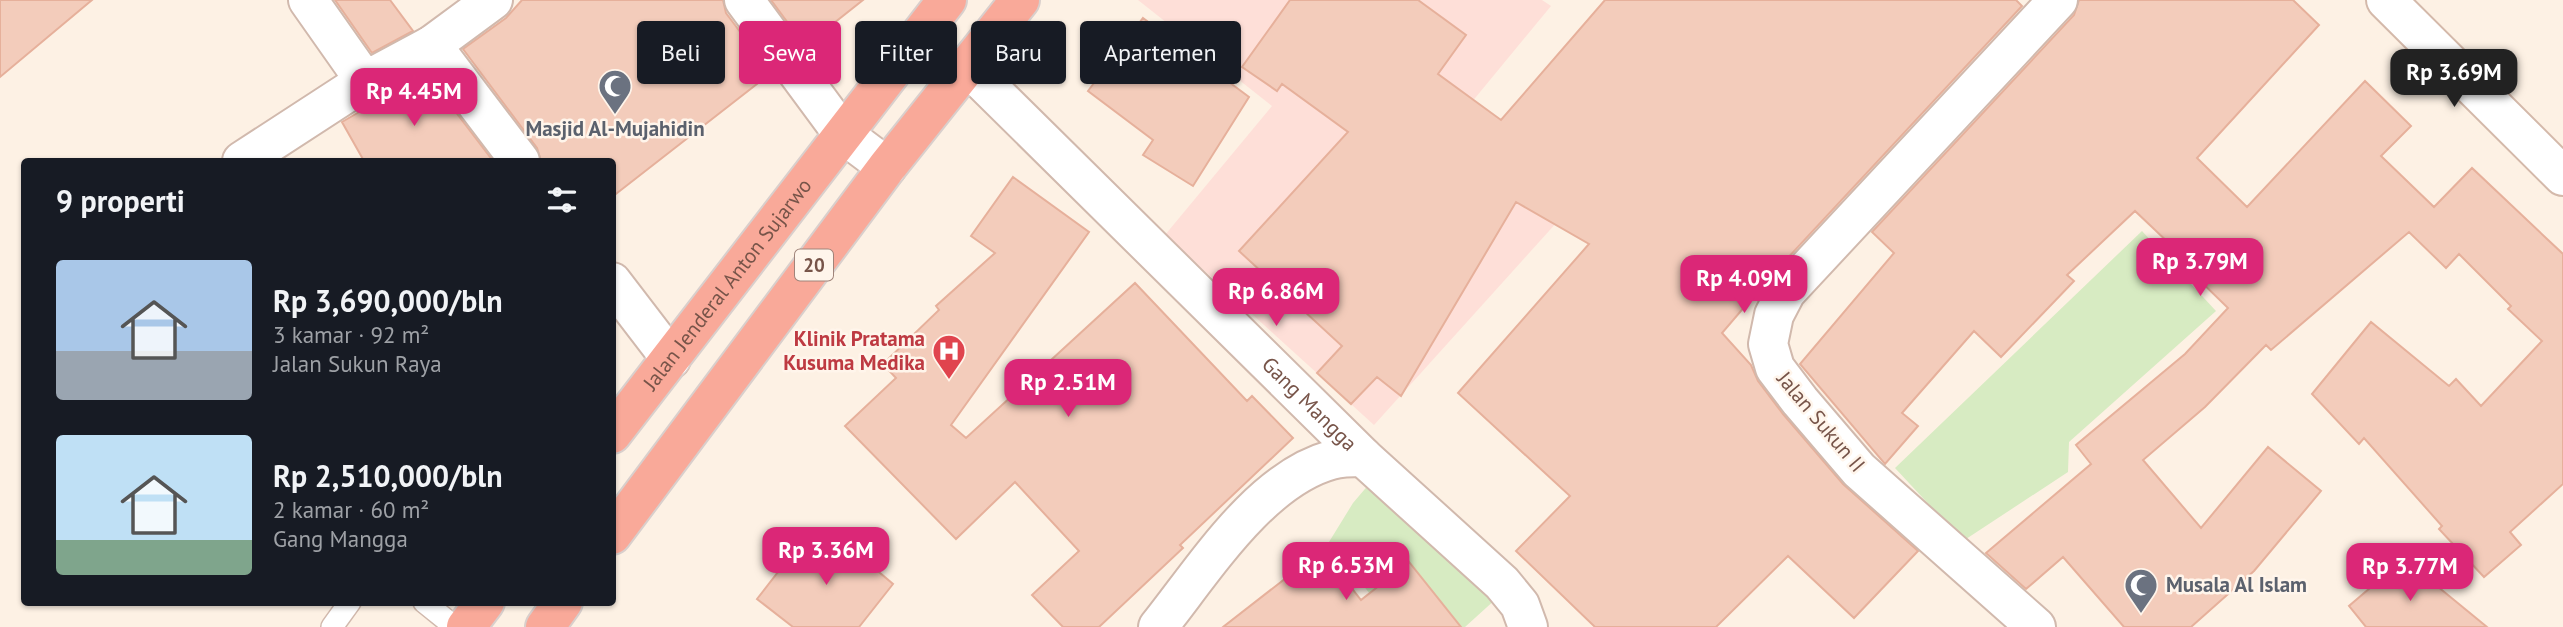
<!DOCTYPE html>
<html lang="id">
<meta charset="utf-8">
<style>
:root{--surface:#171b24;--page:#20242c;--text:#f1f3f6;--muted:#9ea1a6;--accent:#db2777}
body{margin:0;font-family:"PT Sans",sans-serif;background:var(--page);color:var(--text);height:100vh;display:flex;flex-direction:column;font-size:26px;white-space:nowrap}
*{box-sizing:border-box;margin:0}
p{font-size:23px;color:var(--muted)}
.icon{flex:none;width:38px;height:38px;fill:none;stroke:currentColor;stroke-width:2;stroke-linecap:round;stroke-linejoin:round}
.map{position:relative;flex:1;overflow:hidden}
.panel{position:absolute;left:21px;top:158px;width:595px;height:448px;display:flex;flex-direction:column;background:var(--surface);border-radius:7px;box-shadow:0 2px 5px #0004}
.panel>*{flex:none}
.banner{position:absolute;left:637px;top:21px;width:665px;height:63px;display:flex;gap:14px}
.price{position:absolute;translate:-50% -60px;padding:0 16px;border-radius:14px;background:var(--accent);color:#fff;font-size:23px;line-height:46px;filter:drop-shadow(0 2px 4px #0008)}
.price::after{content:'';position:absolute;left:50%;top:42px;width:21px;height:16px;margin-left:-10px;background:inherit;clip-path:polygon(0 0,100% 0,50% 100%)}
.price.selected{background:#222;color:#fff}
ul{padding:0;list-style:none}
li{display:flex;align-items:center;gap:21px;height:175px;padding:0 35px}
li span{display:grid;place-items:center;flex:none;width:196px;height:140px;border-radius:7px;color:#555}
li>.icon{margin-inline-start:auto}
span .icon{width:84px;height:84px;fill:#fffc;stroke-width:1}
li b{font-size:30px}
h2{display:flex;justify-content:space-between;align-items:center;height:84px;padding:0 35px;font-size:30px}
.tag{padding:0 24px;border-radius:7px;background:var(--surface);box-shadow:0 2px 5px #0004;font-size:24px;line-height:63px}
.tag.selected{background:var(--accent);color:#fff}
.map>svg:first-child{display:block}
.commercial{fill:#fedfd8}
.green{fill:#d7ebc2}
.building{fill:#f3ccbb;stroke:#e6b09b;stroke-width:2}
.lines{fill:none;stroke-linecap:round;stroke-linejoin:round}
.lane-casing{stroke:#d1b9ad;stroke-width:24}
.street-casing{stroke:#d1b9ad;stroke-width:42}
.secondary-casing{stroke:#d4b9aa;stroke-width:42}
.highway-casing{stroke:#d9cfcc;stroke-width:42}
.lane{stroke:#fff;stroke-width:21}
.street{stroke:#fff;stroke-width:38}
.secondary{stroke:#fff;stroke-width:38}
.highway{stroke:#f9a999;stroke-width:38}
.labels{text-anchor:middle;stroke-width:5;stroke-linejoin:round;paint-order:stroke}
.shield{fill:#fff5eb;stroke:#a0847a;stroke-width:2}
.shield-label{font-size:19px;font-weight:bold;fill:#775449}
.worship-label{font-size:21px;font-weight:bold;fill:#5b616d;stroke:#fff5eb}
.street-label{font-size:21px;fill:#775449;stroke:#fff5eb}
.health-label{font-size:21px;font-weight:bold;fill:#be3a42;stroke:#fff5eb;text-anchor:end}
</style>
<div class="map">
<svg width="2563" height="627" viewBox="0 0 2563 627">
<rect width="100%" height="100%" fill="#fdf1e4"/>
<path class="commercial" d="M 1138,0 L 1542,0 L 1551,6 L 1457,120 L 1558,221 L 1374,425 L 1165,235 L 1272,106 Z"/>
<path class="green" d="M 2142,231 L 2216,311 L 2069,442 L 2068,472 L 1963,541 L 1895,468 Z
M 1370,483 L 1497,598 L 1465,627 L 1396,627 L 1329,542 L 1353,503 Z"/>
<path class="building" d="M 0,0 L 92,0 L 0,77 Z
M 335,0 L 390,0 L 413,31 L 372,53 Z
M 522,0 L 723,0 L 726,13 L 771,73 L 612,197 L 612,161 L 541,161 L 537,148 L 463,49 L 506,18 Z
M 771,0 L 863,0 L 805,46 Z
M 1290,0 L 1418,0 L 1466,35 L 1438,74 L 1501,120 L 1605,0 L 2016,0 L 2022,6 L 1770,277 L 1722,333 L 1751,365 L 1758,381 L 1783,414 L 1843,484 L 1918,551 L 1854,618 L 1788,556 L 1716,627 L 1595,627 L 1516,551 L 1570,496 L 1458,393 L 1589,244 L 1516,202 L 1401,396 L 1377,377 L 1351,404 L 1317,373 L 1342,346 L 1239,251 L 1348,132 L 1282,84 L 1277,91 L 1242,67 Z
M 2079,0 L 2293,0 L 2319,25 L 2197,158 L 2247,207 L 2365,81 L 2411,126 L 2381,156 L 2434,207 L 2472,168 L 2563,254 L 2563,484 L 2510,532 L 2521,545 L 2484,577 L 2439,529 L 2442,526 L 2364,438 L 2359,444 L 2312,394 L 2371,322 L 2449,386 L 2456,379 L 2481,406 L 2542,341 L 2508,309 L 2511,306 L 2459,254 L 2446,268 L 2409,232 L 2271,350 L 2266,345 L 2205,407 L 2143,460 L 2201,528 L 2268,447 L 2321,491 L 2254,571 L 2191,627 L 2124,627 L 2063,557 L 2026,589 L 1986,553 L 2091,464 L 2076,445 L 2185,354 L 2228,308 L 2188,269 L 2192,265 L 2135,211 L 2067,275 L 2074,281 L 2001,357 L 1974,331 L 1902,413 L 1918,426 L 1885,464 L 1800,364 L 1894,253 L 1872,232 L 2074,15 Z
M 1143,18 L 1249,97 L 1193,186 L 1143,155 L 1153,140 L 1088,91 Z
M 426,73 L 493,161 L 364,161 L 342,122 Z
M 1013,177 L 1089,232 L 951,425 L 966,438 L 1135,283 L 1247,401 L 1252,396 L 1293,438 L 1180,545 L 1183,548 L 1099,627 L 1063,627 L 1032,595 L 1079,551 L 1015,482 L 956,539 L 845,426 L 896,378 L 883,364 L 939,310 L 936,306 L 995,253 L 971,236 Z
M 828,529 L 893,584 L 859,627 L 793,627 L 757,599 L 796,549 L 805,556 Z
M 1322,550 L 1361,600 L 1409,562 L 1461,627 L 1223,627 Z
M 2404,559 L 2487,627 L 2366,627 L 2349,606 Z"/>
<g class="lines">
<defs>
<path id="lane" d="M 424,602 L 455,627
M 332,627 L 350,602"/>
<g id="street">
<path d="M 308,0 L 365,81 L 432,45 L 493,0"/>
<path d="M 744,0 L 843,134 L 887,167"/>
<path d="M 432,45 L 520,161"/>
<path id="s1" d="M 967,66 L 1363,457 L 1502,583 L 1520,605 L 1528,627"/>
<path d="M 242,161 L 365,81"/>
<path d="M 612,282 L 671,359"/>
<path d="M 1158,627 C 1203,571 1259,480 1331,460 C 1341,457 1353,457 1363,457"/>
<path d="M 2036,627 L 1859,470 L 1800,401 L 1775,368 L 1768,344 L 1774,315 L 1786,292 L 2058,0"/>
</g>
<path id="secondary" d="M 2386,0 L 2563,176"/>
<g id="highway">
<path id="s2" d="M 612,434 L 947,0"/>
<path d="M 612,535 L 887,167 L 1020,0"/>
<path d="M 466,627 L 485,602"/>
<path d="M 545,627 L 563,602"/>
</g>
</defs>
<use href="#lane" class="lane-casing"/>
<use href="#street" class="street-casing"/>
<use href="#secondary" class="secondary-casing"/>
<use href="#highway" class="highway-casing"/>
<use href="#lane" class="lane"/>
<use href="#street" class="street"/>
<use href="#secondary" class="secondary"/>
<use href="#highway" class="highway"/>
</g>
<defs>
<symbol id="mosque-pin" viewBox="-11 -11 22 30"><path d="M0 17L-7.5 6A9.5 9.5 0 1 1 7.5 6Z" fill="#6b7280" stroke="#fff5eb"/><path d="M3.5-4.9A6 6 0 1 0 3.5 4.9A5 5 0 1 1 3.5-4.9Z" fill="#fff"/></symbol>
<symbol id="hospital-pin" viewBox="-11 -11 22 30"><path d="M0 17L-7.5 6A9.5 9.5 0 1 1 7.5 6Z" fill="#e0444e" stroke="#fff5eb"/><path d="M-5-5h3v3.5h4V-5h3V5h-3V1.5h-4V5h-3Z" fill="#fff"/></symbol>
</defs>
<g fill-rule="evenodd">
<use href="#mosque-pin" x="596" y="67" width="38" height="52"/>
<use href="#hospital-pin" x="930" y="332" width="38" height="52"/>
<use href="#mosque-pin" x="2122" y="566" width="38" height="52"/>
</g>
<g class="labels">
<rect class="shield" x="795" y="249.5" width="38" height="31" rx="5"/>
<g class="shield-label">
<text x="814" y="272">20</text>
</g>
<g class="worship-label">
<text x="615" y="136">Masjid Al-Mujahidin</text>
<text x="2166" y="592" text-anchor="start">Musala Al Islam</text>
</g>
<g class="street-label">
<text dy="7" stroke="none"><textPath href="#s2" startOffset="189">Jalan Jenderal Anton Sujarwo</textPath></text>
<text dy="7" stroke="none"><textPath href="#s1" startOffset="481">Gang Mangga</textPath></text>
<text transform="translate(1821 422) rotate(50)" y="7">Jalan Sukun II</text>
</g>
<g class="health-label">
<text x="925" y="346">Klinik Pratama<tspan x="925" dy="24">Kusuma Medika</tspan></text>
</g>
</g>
</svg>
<b class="price selected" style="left:2454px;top:109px">Rp 3.69M</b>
<b class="price" style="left:414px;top:128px">Rp 4.45M</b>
<b class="price" style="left:2200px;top:298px">Rp 3.79M</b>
<b class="price" style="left:1744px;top:315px">Rp 4.09M</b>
<b class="price" style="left:1276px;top:328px">Rp 6.86M</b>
<b class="price" style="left:1068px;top:419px">Rp 2.51M</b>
<b class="price" style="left:826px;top:587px">Rp 3.36M</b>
<b class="price" style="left:1346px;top:602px">Rp 6.53M</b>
<b class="price" style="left:2410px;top:603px">Rp 3.77M</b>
<div class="banner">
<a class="tag">Beli</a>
<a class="tag selected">Sewa</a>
<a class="tag">Filter</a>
<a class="tag">Baru</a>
<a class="tag">Apartemen</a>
</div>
<section class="panel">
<h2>9 properti<svg class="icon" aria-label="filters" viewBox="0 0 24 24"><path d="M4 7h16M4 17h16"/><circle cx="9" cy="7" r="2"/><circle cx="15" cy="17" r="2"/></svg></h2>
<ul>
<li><span style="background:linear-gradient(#a9c7e8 65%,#9aa5b1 0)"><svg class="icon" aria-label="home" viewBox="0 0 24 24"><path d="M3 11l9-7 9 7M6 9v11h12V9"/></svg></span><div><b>Rp 3,690,000/bln</b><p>3 kamar · 92 m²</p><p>Jalan Sukun Raya</p></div></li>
<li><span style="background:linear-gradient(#bfe0f5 75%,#7fa58c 0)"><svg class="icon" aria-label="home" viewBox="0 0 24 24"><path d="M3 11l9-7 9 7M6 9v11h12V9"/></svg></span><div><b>Rp 2,510,000/bln</b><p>2 kamar · 60 m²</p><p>Gang Mangga</p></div></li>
</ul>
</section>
</div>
